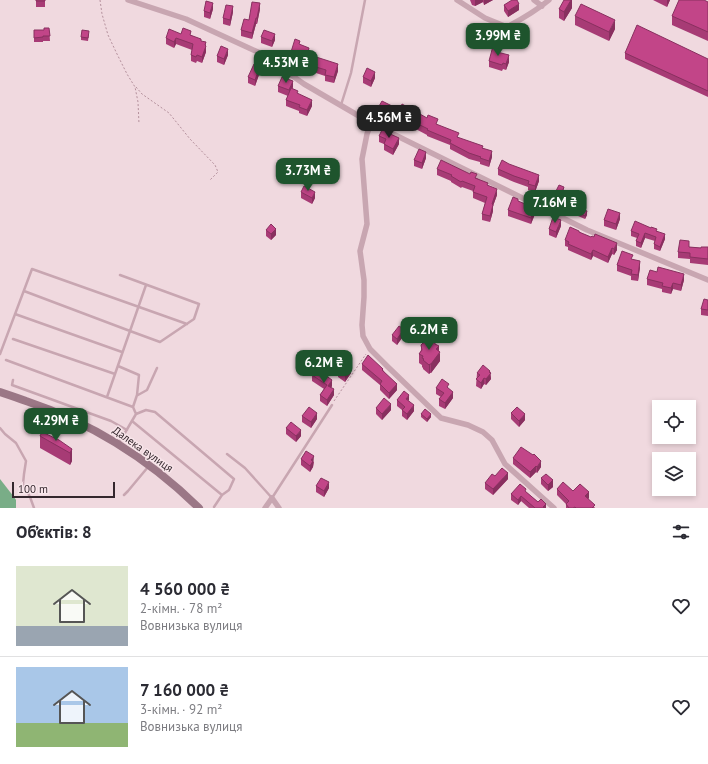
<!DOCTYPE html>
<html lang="uk">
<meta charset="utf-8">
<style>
:root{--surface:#fff;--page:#f7f7f7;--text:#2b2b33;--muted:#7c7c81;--line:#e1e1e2;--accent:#1e542d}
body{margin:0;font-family:"PT Sans",sans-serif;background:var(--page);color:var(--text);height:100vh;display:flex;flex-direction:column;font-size:15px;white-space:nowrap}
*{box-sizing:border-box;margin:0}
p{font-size:13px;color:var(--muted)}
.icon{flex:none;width:22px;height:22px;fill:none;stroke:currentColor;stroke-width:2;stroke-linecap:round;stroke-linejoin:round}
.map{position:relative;height:508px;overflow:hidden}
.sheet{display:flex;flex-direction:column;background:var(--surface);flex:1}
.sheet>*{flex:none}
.tools{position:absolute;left:652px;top:400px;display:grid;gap:8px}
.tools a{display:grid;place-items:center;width:44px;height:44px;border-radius:0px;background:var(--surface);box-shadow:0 2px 6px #0003;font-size:20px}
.scale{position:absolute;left:12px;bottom:10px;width:103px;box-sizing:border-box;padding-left:4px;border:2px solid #34272d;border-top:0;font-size:11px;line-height:14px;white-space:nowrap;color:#34272d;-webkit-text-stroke:3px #f8e5ea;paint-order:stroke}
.price{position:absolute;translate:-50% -34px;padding:0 9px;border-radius:8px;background:var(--accent);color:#fff;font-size:13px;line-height:26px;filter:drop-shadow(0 1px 2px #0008)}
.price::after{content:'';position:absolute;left:50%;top:24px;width:12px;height:9px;margin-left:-6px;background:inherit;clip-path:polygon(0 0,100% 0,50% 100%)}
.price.selected{background:#222;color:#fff}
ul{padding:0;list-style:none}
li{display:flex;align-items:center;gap:12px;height:100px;padding:0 16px}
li+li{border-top:1px solid var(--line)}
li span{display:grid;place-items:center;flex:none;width:112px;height:80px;border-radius:0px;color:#555}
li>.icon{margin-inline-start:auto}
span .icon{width:48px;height:48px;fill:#fffc;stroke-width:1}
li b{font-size:17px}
h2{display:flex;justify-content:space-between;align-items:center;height:48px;padding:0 16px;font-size:17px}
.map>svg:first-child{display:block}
.water{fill:#79ad87}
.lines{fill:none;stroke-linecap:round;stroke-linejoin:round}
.path{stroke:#b4909c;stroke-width:1;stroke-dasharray:2 2;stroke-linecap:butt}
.lane{stroke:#c8a6b1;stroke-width:2.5}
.street{stroke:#c8a6b1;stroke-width:5.5}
.secondary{stroke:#9b7786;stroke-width:8}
.wall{fill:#a73b75}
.shaded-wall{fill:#88305f}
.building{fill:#c24588;stroke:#88305f}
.labels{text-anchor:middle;stroke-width:3;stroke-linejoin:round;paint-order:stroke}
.street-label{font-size:11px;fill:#34272d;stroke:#f8e5ea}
</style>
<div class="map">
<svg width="708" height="508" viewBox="0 0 708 508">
<rect width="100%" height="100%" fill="#f0d9df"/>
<path class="water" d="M 0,479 L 14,497 L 16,500 L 16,508 L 0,508 Z"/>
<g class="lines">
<path class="path" d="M 100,0 L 102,14 L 108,35 L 117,54 L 127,74 L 135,87 L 138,102 L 139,124
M 136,87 L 142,94 L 169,113 L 190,139 L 215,165 L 218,172 L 210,180
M 334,401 L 366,354"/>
<path class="lane" d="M 341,105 L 351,73 L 365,0
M 24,291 L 130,331 L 160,342 L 194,319 L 199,304 L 120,275
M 15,314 L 122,352
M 13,339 L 115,374
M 0,354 L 32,269 L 187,324
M 6,360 L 133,407 L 136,414 L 119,443
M 118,366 L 139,375 L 137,395 L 133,407
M 13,380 L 12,385 L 111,421 L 127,430
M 138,395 L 147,390 L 157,368
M 107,397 L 146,285
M 136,414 L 146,410 L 155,412 L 234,479 L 229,490 L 222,495
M 132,421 L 222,495 L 214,507
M 0,428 L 5,434 L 16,443 L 26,461 L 24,474 L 23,484 L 30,497 L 34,508
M 227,454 L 245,468 L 272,498 L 332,405
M 124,495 L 128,491 L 148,467"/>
<path class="street" d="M 128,0 L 186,19 L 260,53 L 304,84 L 371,123 L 587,230 L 708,280
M 457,0 L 485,18 L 507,27 C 522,19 536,11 549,0
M 534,0 L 542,6
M 371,123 L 367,134 L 362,159 L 367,224 L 360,251 L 364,280 L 364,297 L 362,325 L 363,336 L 370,349 L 388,367 L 441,418 L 468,425 L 483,432 L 492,440 L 505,464 L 554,508
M 265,508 L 272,498 L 279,508"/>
<path class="secondary" d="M 0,392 C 9,395 18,398 26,401 C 92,423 149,459 199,508"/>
</g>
<path class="wall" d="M 36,0 L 45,0 L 45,7 L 36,7 Z
M 470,0 L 493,0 L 484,5 L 483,2 L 475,6 L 472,5 Z
M 572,0 L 572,8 L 564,21 L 559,18 L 559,9 Z
M 653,0 L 670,0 L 667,7 Z
M 708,2 L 708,41 L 672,25 L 672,16 Z
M 504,5 L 519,10 L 508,17 L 504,11 Z
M 213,9 L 210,19 L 204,17 L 204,11 Z
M 260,9 L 257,24 L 256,24 L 252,39 L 241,36 L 241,30 Z
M 233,12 L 230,26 L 223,24 L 223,18 Z
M 575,16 L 615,29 L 609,41 L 575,25 Z
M 49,28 L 50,41 L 43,41 L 43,42 L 34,42 L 34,30 L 44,30 Z
M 89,34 L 88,41 L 81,40 L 81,37 Z
M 181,34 L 191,35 L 201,41 L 206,46 L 206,52 L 202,63 L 197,61 L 196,63 L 191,61 L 191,55 L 192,50 L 176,44 L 174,48 L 166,44 L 166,38 Z
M 261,37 L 275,40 L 272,47 L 261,43 Z
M 300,45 L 314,57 L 338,71 L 334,83 L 325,81 L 325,76 L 316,73 L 316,70 L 300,64 L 300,60 L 291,58 L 291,52 Z
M 498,53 L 509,62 L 506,70 L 503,69 L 502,71 L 489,67 L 489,61 Z
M 625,53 L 708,59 L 708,97 L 625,59 Z
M 228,55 L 224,65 L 217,62 L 217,56 Z
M 260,72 L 255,86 L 248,83 L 248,77 Z
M 363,77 L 375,78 L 371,87 L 363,83 Z
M 278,86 L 293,87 L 292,89 L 312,106 L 307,116 L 299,113 L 299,111 L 286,106 L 286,100 L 288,96 L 278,92 Z
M 378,108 L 400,110 L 438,125 L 459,138 L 483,148 L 492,157 L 489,167 L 480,164 L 480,162 L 469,159 L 450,149 L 450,145 L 427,136 L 427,135 L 412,127 L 391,117 L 390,120 L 378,114 Z
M 389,133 L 399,144 L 393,155 L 384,150 L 384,144 L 379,142 L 379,136 Z
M 426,158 L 422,169 L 414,166 L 414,160 Z
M 437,169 L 477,178 L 488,186 L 497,195 L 493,206 L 493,211 L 490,222 L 482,220 L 482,214 L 485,203 L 473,198 L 473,191 L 462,187 L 461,188 L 451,182 L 451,181 L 437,175 Z
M 498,169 L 539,181 L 535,192 L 528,190 L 528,187 L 514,182 L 498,175 Z
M 564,190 L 575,201 L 571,210 L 566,207 L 566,206 L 554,201 L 554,195 Z
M 301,192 L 315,198 L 312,204 L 301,198 Z
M 518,201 L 535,214 L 531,224 L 508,216 L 508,210 Z
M 578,212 L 587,215 L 585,219 L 578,216 Z
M 620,219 L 616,230 L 604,226 L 604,220 Z
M 561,226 L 556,238 L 549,235 L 549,229 Z
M 266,230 L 276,235 L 271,240 L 266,236 Z
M 631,231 L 657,231 L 665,239 L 660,251 L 654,249 L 654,244 L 655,241 L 645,238 L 641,248 L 636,246 L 636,241 L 637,238 L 631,236 Z
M 579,232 L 617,250 L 614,255 L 612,254 L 608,263 L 593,256 L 591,260 L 568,250 L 568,247 L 565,246 L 565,240 Z
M 689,247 L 701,248 L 708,247 L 708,265 L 690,263 L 690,259 L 678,258 L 678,252 Z
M 633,260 L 640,267 L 638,281 L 631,280 L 631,276 L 617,271 L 617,265 Z
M 647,279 L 684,280 L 681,291 L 673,289 L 671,294 L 662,292 L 662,289 L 647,285 Z
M 708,300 L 708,316 L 701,315 L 701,309 Z
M 392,335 L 404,335 L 397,345 L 392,341 Z
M 435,344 L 439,351 L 440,361 L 431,373 L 430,373 L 429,374 L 423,369 L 423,368 L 422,367 L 422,365 L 419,363 L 419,354 L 421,350 L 421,345 Z
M 362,364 L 383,370 L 397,390 L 389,399 L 380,390 L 380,385 L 362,370 Z
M 338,371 L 351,373 L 345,382 L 338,377 Z
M 490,371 L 491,379 L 486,385 L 484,384 L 481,389 L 476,386 L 477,373 Z
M 312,375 L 332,386 L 331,388 L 334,395 L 327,406 L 320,401 L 320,395 L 324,389 L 312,381 Z
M 436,388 L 449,389 L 453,398 L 445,409 L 439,406 L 439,399 L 441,397 L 436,394 Z
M 397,400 L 409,401 L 414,411 L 407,420 L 402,416 L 402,410 L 397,406 Z
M 376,408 L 391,410 L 382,420 L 376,414 Z
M 511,413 L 525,420 L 519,427 L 511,419 Z
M 421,414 L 431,417 L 427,422 L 421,417 Z
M 302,416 L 317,419 L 311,428 L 302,422 Z
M 286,428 L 301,436 L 296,442 L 286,434 Z
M 40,436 L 72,449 L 72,461 L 70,465 L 40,448 Z
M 513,458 L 541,467 L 537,473 L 536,472 L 530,478 L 513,464 Z
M 301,459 L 314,462 L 313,467 L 310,472 L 301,465 Z
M 495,476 L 508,479 L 493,495 L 485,489 L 485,483 Z
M 541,478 L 553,487 L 548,491 L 541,484 Z
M 316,486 L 329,488 L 324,497 L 316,492 Z
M 557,489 L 573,491 L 589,498 L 588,499 L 595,508 L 566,508 L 566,504 L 557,495 Z
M 526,492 L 538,502 L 546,508 L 529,508 L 521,501 L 518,505 L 511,500 L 511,494 Z"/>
<path class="shaded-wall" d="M 475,0 L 483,0 L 483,2 L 475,6 Z
M 484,0 L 493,0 L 484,5 Z
M 571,0 L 572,0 L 572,8 L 564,21 L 564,12 Z
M 667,0 L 670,0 L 667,7 Z
M 213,3 L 213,9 L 210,19 L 210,13 Z
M 260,3 L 260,9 L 257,24 L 257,18 Z
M 519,4 L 519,10 L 508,17 L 508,11 Z
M 233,6 L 233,12 L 230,26 L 230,20 Z
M 256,18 L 256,24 L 252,39 L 252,33 Z
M 615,20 L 615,29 L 609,41 L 609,32 Z
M 275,34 L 275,40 L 272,47 L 272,41 Z
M 176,38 L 176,44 L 174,48 L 174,42 Z
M 206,42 L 206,52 L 202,63 L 202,57 Z
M 228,49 L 228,55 L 224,65 L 224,59 Z
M 509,55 L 509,62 L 506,70 L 506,64 Z
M 338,64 L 338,71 L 334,83 L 334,77 Z
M 260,66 L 260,72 L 255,86 L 255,80 Z
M 375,72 L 375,78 L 371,87 L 371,81 Z
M 293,81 L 293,87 L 289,96 L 289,90 Z
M 312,100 L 312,106 L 307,116 L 307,110 Z
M 391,111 L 391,117 L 390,120 L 390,114 Z
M 399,138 L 399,144 L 393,155 L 393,149 Z
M 492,151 L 492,157 L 489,167 L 489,161 Z
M 426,152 L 426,158 L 422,169 L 422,163 Z
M 539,175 L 539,181 L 535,192 L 535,186 Z
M 497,189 L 497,195 L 493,206 L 493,211 L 490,222 L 492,204 Z
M 315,192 L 315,198 L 312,204 L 312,198 Z
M 575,195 L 575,201 L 571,210 L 571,204 Z
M 535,208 L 535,214 L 531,224 L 531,218 Z
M 587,211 L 587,215 L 585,219 L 585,216 Z
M 620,213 L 620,219 L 616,230 L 616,224 Z
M 561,220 L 561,226 L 556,238 L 556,232 Z
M 276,229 L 276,235 L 271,240 L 271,234 Z
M 645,233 L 645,238 L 641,248 L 641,243 Z
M 665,234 L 665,239 L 660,251 L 660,247 Z
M 617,243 L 617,250 L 614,255 L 614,249 Z
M 612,248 L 612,254 L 608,263 L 608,257 Z
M 593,250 L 593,256 L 591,260 L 591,254 Z
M 640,261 L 640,267 L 638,281 L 638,275 Z
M 684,274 L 684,280 L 681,291 L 681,285 Z
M 673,283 L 673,289 L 671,294 L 671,288 Z
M 404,329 L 404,335 L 397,345 L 397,339 Z
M 439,346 L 439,354 L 440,352 L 440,361 L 431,373 L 431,364 L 436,349 Z
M 430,364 L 430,373 L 429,374 L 429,365 Z
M 351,367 L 351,373 L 345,382 L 345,376 Z
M 490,371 L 491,379 L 486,385 L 486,379 Z
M 484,378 L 484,384 L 481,389 L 481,383 Z
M 332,380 L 332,386 L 328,392 L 328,386 Z
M 397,384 L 397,390 L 389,399 L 389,393 Z
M 334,389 L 334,395 L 327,406 L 327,400 Z
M 453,392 L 453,398 L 445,409 L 445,403 Z
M 409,395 L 409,401 L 406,399 Z
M 391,404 L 391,410 L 382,420 L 382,414 Z
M 414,405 L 414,411 L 407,420 L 407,414 Z
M 317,413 L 317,419 L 311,428 L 311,422 Z
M 431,414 L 431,417 L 427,422 L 427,419 Z
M 525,414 L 525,420 L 519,427 L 519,421 Z
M 301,430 L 301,436 L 296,442 L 296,436 Z
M 72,449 L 72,461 L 70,465 L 70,453 Z
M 314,456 L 313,467 L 310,472 L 310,466 L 311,460 Z
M 541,461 L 541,467 L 537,473 L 537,467 Z
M 536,466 L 536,472 L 530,478 L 530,472 Z
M 508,473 L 508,479 L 493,495 L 493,489 Z
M 553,480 L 553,487 L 548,491 L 548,485 Z
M 329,482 L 329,488 L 324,497 L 324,491 Z
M 589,492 L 589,498 L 585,502 L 585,496 Z
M 521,496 L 521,501 L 518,505 L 518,500 Z
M 546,504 L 546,508 L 543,508 L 543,507 Z"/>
<path class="building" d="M 36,0 L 45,0 L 45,1 L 36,1 Z
M 512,0 L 517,0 L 519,4 L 508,11 L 504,5 Z
M 564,0 L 571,0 L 564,12 L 559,9 Z
M 679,0 L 704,0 L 708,2 L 708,32 L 672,16 Z
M 206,1 L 213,3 L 210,13 L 204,11 Z
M 252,2 L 260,3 L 257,18 L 256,18 L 252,33 L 241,30 L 244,19 L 249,20 Z
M 581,4 L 615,20 L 609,32 L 575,16 Z
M 226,5 L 233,6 L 230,20 L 223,18 Z
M 637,25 L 708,59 L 708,91 L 625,53 Z
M 44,28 L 49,28 L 50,36 L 43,36 L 43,37 L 34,38 L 34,30 L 44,30 Z
M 183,28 L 191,31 L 190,35 L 201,39 L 201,41 L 206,42 L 205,45 L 206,46 L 202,57 L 197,55 L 196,57 L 191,55 L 193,44 L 176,38 L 174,42 L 166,38 L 169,29 L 181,34 Z
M 82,30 L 89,31 L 88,38 L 81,37 Z
M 264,30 L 275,34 L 272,41 L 261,37 Z
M 295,39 L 300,41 L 299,44 L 309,48 L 308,52 L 314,54 L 313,56 L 338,64 L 334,77 L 325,75 L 326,70 L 316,67 L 317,64 L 300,58 L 301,55 L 291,52 Z
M 221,46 L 228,49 L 224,59 L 217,56 Z
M 493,46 L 498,47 L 497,52 L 509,55 L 506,64 L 503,63 L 502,65 L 489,61 Z
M 254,64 L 260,66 L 255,80 L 248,77 Z
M 367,68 L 375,72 L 371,81 L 363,77 Z
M 282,77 L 293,81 L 289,90 L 278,86 Z
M 291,88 L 298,91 L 297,93 L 312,100 L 307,110 L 299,107 L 300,105 L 286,100 Z
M 382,101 L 400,110 L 402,104 L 427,118 L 428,115 L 438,119 L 436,124 L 459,133 L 457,137 L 483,146 L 482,148 L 492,151 L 489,161 L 480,158 L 481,157 L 469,153 L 450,143 L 451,140 L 427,130 L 428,129 L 412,121 L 391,111 L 390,114 L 378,108 Z
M 383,128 L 389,131 L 388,133 L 399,138 L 393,149 L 384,144 L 386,139 L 379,136 Z
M 419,149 L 426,152 L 422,163 L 414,160 Z
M 441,160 L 470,174 L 471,172 L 477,174 L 475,178 L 488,183 L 487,185 L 497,189 L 492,204 L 493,205 L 490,216 L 482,214 L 487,197 L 473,192 L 475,186 L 462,181 L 461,182 L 451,176 L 452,175 L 437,169 Z
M 502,160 L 509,164 L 539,175 L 535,186 L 528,184 L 529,181 L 514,176 L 498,169 Z
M 559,185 L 564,187 L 563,190 L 575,195 L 571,204 L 566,201 L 566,200 L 554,195 Z
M 304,186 L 315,192 L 312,198 L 301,192 Z
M 513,197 L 518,199 L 518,201 L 535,208 L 531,218 L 508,210 Z
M 580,208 L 587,211 L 585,216 L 578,212 Z
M 608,209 L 620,213 L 616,224 L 604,220 Z
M 553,217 L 561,220 L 556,232 L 549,229 Z
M 635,221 L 651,228 L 651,227 L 657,229 L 656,231 L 665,234 L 660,247 L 654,244 L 656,237 L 645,233 L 641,243 L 636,241 L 639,234 L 631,231 Z
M 271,224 L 276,229 L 271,234 L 266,230 Z
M 570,227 L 579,231 L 579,232 L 591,237 L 592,236 L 594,237 L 595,234 L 617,243 L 614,249 L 612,248 L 608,257 L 593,250 L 591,254 L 568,244 L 569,242 L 565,240 Z
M 680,240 L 689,241 L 689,247 L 701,248 L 701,247 L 708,247 L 708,259 L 690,257 L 690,253 L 678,252 Z
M 622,251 L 633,255 L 631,259 L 640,261 L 638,275 L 631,274 L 632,270 L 617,265 Z
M 658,267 L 684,274 L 681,285 L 673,283 L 671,288 L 662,286 L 663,283 L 647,279 L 650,270 L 657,272 Z
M 704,299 L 708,300 L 708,310 L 701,309 Z
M 399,326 L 404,329 L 397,339 L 392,335 Z
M 432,338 L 434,340 L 435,344 L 439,346 L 436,349 L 440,352 L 431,364 L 430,364 L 429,365 L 423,360 L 424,359 L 422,358 L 423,356 L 419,354 L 422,350 L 421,345 L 423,343 L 427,342 L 429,339 L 430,340 Z
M 368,355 L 383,369 L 382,370 L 397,384 L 389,393 L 380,384 L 382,381 L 362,364 Z
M 344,362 L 351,367 L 345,376 L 338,371 Z
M 483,365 L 490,371 L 489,372 L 491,373 L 486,379 L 484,378 L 481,383 L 476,379 L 480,375 L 477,373 Z
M 315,370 L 325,376 L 325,375 L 332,380 L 328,386 L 334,389 L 327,400 L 320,395 L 327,385 L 312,375 Z
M 442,379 L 449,384 L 447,387 L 453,392 L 445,403 L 439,399 L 444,393 L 436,388 Z
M 404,391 L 409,395 L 406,399 L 414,405 L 407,414 L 402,410 L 405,407 L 397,400 Z
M 384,398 L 391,404 L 382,414 L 376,408 Z
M 309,407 L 317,413 L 311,422 L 302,416 Z
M 517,407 L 525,414 L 519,421 L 511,413 Z
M 425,409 L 431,414 L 427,419 L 421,414 Z
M 291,422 L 301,430 L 296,436 L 286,428 Z
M 42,432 L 59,440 L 72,449 L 70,453 L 40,436 Z
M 521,447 L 533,455 L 534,454 L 541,461 L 537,467 L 536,466 L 530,472 L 513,458 Z
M 306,451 L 314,456 L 311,460 L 313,461 L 310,466 L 301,459 Z
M 502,468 L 508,473 L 493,489 L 485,483 L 492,474 L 495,476 Z
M 546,474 L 553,480 L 548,485 L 541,478 Z
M 321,478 L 329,482 L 324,491 L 316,486 Z
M 563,482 L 573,491 L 580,484 L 589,492 L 585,496 L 595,505 L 592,508 L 593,508 L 576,508 L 575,507 L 573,508 L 569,508 L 566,504 L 569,501 L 557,489 Z
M 520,484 L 526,489 L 525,491 L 538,502 L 541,499 L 546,504 L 543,507 L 544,508 L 535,508 L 521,496 L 518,500 L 511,494 Z"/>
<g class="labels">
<g class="street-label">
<text transform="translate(143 449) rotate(35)" y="4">Далека вулиця</text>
</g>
</g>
</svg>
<div class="tools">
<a><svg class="icon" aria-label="locate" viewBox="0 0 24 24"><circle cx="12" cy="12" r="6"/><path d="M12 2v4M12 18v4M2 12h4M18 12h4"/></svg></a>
<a><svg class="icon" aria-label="layers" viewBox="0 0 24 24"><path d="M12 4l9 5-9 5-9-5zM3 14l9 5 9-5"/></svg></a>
</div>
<div class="scale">100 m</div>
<b class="price" style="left:498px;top:57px">3.99M ₴</b>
<b class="price" style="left:286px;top:84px">4.53M ₴</b>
<b class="price selected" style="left:389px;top:139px">4.56M ₴</b>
<b class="price" style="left:308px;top:192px">3.73M ₴</b>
<b class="price" style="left:555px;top:224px">7.16M ₴</b>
<b class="price" style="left:429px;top:351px">6.2M ₴</b>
<b class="price" style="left:324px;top:384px">6.2M ₴</b>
<b class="price" style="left:56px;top:442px">4.29M ₴</b>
</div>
<section class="sheet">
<h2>Об’єктів: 8<svg class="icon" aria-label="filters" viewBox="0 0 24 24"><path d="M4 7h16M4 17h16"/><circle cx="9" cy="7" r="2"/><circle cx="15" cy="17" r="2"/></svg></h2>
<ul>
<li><span style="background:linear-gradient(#dfe7d0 75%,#9aa5b1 0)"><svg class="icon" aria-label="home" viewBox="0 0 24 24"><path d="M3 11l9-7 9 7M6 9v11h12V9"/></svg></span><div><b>4 560 000 ₴</b><p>2-кімн. · 78 m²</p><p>Вовнизька вулиця</p></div><svg class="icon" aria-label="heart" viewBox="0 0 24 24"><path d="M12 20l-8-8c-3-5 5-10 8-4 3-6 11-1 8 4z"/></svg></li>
<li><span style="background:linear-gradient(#a9c7e8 70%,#8fb573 0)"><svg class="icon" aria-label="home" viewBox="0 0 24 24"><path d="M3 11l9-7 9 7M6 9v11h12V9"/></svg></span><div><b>7 160 000 ₴</b><p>3-кімн. · 92 m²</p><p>Вовнизька вулиця</p></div><svg class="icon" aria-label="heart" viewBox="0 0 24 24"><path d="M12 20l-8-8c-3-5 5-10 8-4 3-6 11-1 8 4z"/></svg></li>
</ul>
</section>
